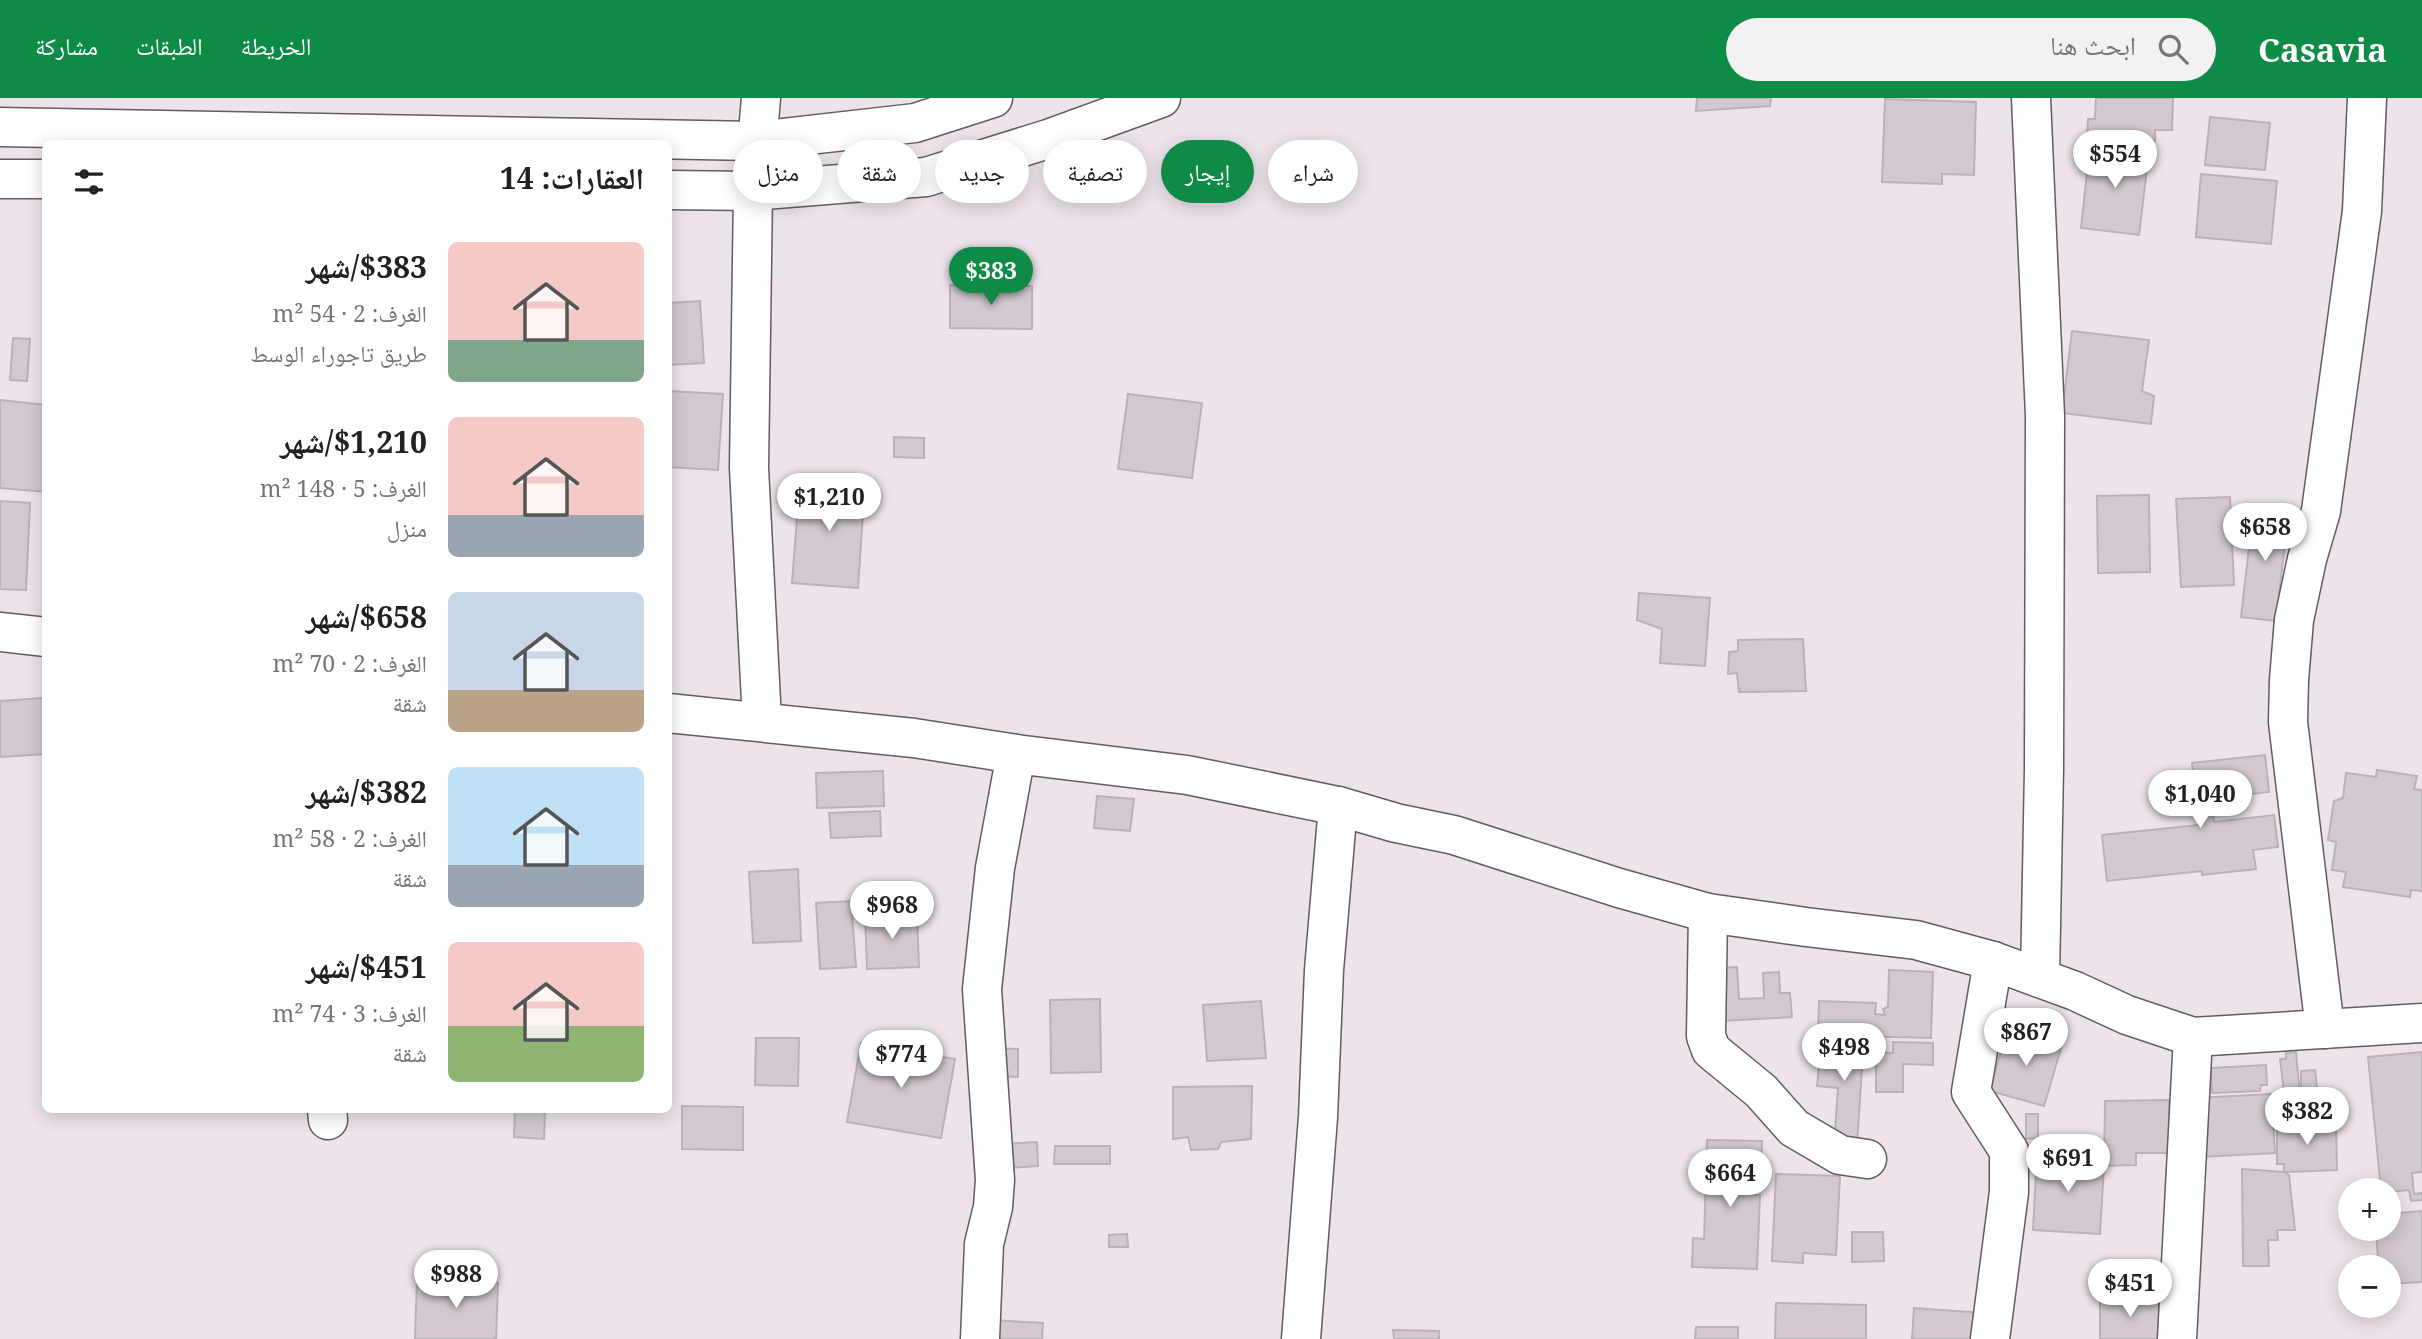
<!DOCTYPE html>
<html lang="ar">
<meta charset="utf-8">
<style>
:root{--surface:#fff;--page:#f2f2f2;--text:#202124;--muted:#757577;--accent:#0e8b47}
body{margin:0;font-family:"Noto Serif","Noto Naskh Arabic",serif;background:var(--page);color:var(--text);direction:rtl;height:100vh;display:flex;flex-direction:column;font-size:26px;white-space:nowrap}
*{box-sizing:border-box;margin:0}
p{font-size:23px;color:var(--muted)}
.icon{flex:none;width:38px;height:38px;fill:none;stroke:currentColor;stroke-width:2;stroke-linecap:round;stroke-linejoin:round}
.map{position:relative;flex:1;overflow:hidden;direction:ltr}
.details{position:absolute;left:42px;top:42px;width:630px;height:973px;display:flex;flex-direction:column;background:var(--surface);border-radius:10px;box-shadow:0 4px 18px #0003;direction:rtl}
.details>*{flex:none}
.hud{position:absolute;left:693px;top:42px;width:665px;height:63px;direction:rtl;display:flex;gap:14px}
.buttons{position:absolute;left:2338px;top:1080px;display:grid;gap:14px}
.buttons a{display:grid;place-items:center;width:63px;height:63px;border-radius:50%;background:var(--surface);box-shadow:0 4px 18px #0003;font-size:35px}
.price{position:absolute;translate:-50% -60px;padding:0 16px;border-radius:24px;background:#fff;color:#222;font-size:23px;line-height:46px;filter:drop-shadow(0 2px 4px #0008)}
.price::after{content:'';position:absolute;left:50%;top:42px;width:21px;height:16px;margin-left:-10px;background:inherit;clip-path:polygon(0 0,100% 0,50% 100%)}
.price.selected{background:var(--accent);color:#fff}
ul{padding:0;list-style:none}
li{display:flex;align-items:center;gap:21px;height:175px;padding:0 28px}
li span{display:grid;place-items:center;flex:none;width:196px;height:140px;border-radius:10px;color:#555}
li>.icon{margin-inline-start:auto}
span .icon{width:84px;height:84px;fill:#fffc;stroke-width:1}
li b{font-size:30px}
h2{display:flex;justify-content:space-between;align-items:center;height:84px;padding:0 28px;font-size:30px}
.chip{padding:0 24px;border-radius:32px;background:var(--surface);box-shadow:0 4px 18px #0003;font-size:24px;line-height:63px}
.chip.selected{background:var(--accent);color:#fff}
header{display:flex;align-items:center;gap:42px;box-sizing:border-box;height:98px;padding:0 35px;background:var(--accent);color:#fff}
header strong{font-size:33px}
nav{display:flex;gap:38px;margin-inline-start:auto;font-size:24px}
.search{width:490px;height:63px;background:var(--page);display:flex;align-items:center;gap:18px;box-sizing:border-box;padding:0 24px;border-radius:38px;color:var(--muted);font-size:26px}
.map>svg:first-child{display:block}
.building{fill:#d3cad1;stroke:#bab2b9;stroke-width:2}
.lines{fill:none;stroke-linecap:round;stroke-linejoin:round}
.street-casing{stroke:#645c62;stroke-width:41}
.secondary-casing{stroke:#645c62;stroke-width:41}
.primary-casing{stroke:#645c62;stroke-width:41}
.street{stroke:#fff;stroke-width:38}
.secondary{stroke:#fff;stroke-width:38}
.primary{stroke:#fff;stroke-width:38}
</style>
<header>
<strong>Casavia</strong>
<div class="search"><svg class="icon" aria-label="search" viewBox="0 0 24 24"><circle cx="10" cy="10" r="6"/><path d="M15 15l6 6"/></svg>ابحث هنا</div>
<nav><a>الخريطة</a><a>الطبقات</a><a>مشاركة</a></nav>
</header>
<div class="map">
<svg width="2422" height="1241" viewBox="0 0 2422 1241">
<rect width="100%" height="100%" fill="#ede4eb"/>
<path class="building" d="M 1697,0 L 1771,0 L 1770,8 L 1696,13 Z
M 2096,0 L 2173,0 L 2172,32 L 2155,32 L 2155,43 L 2087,41 L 2088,21 L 2095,21 Z
M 1885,1 L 1976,4 L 1974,77 L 1942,76 L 1942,86 L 1882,84 Z
M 2210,19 L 2270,25 L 2265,72 L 2205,67 Z
M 2090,47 L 2149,54 L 2139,137 L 2081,130 Z
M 2201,76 L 2277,83 L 2271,146 L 2196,139 Z
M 950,187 L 1032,188 L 1032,231 L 950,230 Z
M 700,203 L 704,265 L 668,267 L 668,205 Z
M 2072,233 L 2149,242 L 2142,293 L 2154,298 L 2151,326 L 2062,315 Z
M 13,240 L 30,241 L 27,283 L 10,282 Z
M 670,293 L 723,296 L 718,372 L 668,369 Z
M 1128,296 L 1202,305 L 1192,380 L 1118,371 Z
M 0,302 L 46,307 L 46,394 L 0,390 Z
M 894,339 L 924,340 L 924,360 L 894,359 Z
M 800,381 L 865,385 L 858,490 L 792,485 Z
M 2149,397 L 2150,474 L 2098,475 L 2097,398 Z
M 2230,399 L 2234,487 L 2181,489 L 2176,401 Z
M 0,403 L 30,405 L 26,492 L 0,491 Z
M 2254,407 L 2289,411 L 2276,523 L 2241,519 Z
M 1639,495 L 1710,500 L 1705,568 L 1660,565 L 1662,531 L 1637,522 Z
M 1803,541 L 1806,593 L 1739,594 L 1737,575 L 1728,576 L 1729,554 L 1738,553 L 1738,542 Z
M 43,600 L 46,656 L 0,659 L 0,603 Z
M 2265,657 L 2269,694 L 2211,701 L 2214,724 L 2274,717 L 2278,749 L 2253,752 L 2256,771 L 2202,777 L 2202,773 L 2107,783 L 2102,737 L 2199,727 L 2192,665 Z
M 2377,672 L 2417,678 L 2414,691 L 2422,692 L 2422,793 L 2411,792 L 2410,799 L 2343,789 L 2346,774 L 2332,772 L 2336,744 L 2328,742 L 2334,703 L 2343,700 L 2346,675 L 2376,679 Z
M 883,673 L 884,708 L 817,710 L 816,675 Z
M 1097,698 L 1134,701 L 1130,733 L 1094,730 Z
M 880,713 L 881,738 L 831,740 L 829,715 Z
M 798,771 L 801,843 L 753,845 L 749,774 Z
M 851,803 L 856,869 L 820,871 L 816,805 Z
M 917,815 L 919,869 L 867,871 L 865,817 Z
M 1737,869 L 1739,901 L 1764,900 L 1763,875 L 1779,874 L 1780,895 L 1790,895 L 1792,919 L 1722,923 L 1719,870 Z
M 1889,872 L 1933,874 L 1931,940 L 1818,937 L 1819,903 L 1876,905 L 1875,916 L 1885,917 L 1883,911 L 1888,909 Z
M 1100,901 L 1101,974 L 1051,975 L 1050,902 Z
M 1261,903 L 1266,960 L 1207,963 L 1203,907 Z
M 2007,931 L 2062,947 L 2044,1008 L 1990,993 Z
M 1822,936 L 1864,939 L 1857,1048 L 1834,1046 L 1838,990 L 1817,988 L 1819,968 L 1834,969 L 1835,956 L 1820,955 Z
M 756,940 L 799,940 L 798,988 L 755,987 Z
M 1893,944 L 1933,945 L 1933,967 L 1903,966 L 1903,994 L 1876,994 L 1876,954 L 1893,955 Z
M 861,945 L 955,961 L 941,1040 L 847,1024 Z
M 994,950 L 1018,951 L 1018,979 L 994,978 Z
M 2296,954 L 2301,1008 L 2286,1010 L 2280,961 L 2286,961 L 2286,955 Z
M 2422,954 L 2422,1074 L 2412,1075 L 2414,1096 L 2422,1095 L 2422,1102 L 2411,1103 L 2409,1092 L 2389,1094 L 2389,1092 L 2381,1092 L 2368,959 Z
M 2266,967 L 2267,987 L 2261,987 L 2260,993 L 2212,995 L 2211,970 Z
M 2315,972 L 2319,1009 L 2301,1008 L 2301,973 Z
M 1252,988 L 1251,1041 L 1221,1044 L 1218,1051 L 1191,1052 L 1188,1039 L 1173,1041 L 1173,989 Z
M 2271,996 L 2275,1055 L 2201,1059 L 2197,1000 Z
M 2169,1002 L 2169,1055 L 2136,1055 L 2136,1067 L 2104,1068 L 2105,1003 Z
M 682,1008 L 743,1009 L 743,1052 L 682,1051 Z
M 515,1012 L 545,1012 L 544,1041 L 514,1039 Z
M 2026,1016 L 2038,1016 L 2038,1040 L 2026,1041 Z
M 2336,1025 L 2337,1072 L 2284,1074 L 2284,1066 L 2277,1066 L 2277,1026 Z
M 1707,1042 L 1762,1043 L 1761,1077 L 1726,1075 L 1725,1096 L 1760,1097 L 1757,1171 L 1692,1169 L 1693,1140 L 1704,1141 Z
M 1037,1044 L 1038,1068 L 1007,1070 L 1005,1046 Z
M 1055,1048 L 1110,1048 L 1110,1066 L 1054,1066 Z
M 2037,1056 L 2097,1059 L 2097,1068 L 2104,1068 L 2100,1136 L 2033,1132 Z
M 2242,1071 L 2284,1074 L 2289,1077 L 2295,1132 L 2277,1132 L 2278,1142 L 2268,1142 L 2269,1168 L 2243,1168 Z
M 1776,1076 L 1840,1078 L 1836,1157 L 1803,1155 L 1803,1165 L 1772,1163 Z
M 2389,1103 L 2399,1115 L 2422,1113 L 2422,1184 L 2389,1186 L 2389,1169 L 2355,1169 L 2355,1163 L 2378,1161 L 2376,1130 L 2389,1130 Z
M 1852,1134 L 1883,1134 L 1884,1163 L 1852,1164 Z
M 1127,1136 L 1128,1149 L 1109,1149 L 1109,1137 Z
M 417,1182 L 498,1185 L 496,1241 L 415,1241 Z
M 2100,1201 L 2161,1203 L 2160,1241 L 2100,1241 Z
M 1776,1205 L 1866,1207 L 1866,1241 L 1775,1241 Z
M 1914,1210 L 1983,1215 L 1981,1241 L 1912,1241 Z
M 990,1222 L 1043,1225 L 1042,1241 L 989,1241 Z
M 1696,1229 L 1738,1229 L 1738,1241 L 1695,1241 Z
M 1393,1232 L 1439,1233 L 1439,1241 L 1394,1241 Z"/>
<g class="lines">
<defs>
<path id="street" d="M 761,0 L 753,93 L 749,370 L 762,623
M 2031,0 L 2045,318 L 2044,670 L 2040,880
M 1708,815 L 1706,938 L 1711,952 L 1761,993 L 1794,1030 L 1840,1057 L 1867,1061
M 2325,931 L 2288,624 L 2289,582 L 2294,522 L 2307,461 L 2321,413 L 2362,113 L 2367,0
M 327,1012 L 328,1022
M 980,1241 L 984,1146 L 993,1109 L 995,1082 L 982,891 L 995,770 L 1016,656
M 1301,1241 L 1318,1019 L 1324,872 L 1338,708
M 1990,1241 L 2009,1094 L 2009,1053 L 1971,994 L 1993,863
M 2177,1241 L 2193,939"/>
<path id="secondary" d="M 0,534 L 46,539
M 668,615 L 914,640 L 1016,656 L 1187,677 L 1338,708 L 1396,725 L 1454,737 L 1619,790 L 1708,815 L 1806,829 L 1916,842 L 1993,863 L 2075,893 L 2127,917 L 2193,939 L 2422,925"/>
<path id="primary" d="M 0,29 L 756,43 L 915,25 L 993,0
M 0,81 L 46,81
M 668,92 L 753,93 L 926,79 L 1048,41 L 1161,0"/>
</defs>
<use href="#street" class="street-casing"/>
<use href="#secondary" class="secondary-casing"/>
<use href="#primary" class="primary-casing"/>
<use href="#street" class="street"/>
<use href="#secondary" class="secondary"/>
<use href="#primary" class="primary"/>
</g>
</svg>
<div class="buttons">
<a>+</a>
<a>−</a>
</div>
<b class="price" style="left:2115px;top:92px">$554</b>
<b class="price selected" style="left:991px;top:209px">$383</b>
<b class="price" style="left:829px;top:435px">$1,210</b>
<b class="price" style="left:2265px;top:465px">$658</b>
<b class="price" style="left:2200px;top:732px">$1,040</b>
<b class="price" style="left:892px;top:843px">$968</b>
<b class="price" style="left:2026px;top:970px">$867</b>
<b class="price" style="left:1844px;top:985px">$498</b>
<b class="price" style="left:901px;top:992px">$774</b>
<b class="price" style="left:2307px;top:1049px">$382</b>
<b class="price" style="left:2068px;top:1096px">$691</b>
<b class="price" style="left:1730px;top:1111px">$664</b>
<b class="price" style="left:456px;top:1212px">$988</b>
<b class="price" style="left:2130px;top:1221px">$451</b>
<div class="hud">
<a class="chip">شراء</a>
<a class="chip selected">إيجار</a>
<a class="chip">تصفية</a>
<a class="chip">جديد</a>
<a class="chip">شقة</a>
<a class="chip">منزل</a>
</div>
<section class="details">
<h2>العقارات: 14<svg class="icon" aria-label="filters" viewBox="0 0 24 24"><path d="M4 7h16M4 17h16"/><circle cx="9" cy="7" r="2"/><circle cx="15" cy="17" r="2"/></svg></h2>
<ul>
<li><span style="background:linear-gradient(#f6c9c9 70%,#7fa58c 0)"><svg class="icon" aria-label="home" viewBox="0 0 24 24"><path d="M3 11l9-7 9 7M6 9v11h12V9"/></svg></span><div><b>$383/شهر</b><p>الغرف: 2 · 54 m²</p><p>طريق تاجوراء الوسط</p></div></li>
<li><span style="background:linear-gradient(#f6c9c9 70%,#9aa5b1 0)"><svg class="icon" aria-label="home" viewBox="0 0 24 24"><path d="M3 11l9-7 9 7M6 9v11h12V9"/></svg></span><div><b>$1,210/شهر</b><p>الغرف: 5 · 148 m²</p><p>منزل</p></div></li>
<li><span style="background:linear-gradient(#c9d6e8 70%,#b9a48a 0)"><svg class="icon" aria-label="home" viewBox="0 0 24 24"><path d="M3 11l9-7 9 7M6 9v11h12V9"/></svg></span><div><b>$658/شهر</b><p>الغرف: 2 · 70 m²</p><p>شقة</p></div></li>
<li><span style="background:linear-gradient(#bfe0f5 70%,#9aa5b1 0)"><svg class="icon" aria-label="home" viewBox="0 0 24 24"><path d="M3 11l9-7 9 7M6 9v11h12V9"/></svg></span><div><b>$382/شهر</b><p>الغرف: 2 · 58 m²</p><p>شقة</p></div></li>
<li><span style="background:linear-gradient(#f6c9c9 60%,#8fb573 0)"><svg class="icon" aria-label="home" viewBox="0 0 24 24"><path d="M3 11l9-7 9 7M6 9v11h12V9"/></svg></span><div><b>$451/شهر</b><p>الغرف: 3 · 74 m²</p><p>شقة</p></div></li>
</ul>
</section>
</div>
